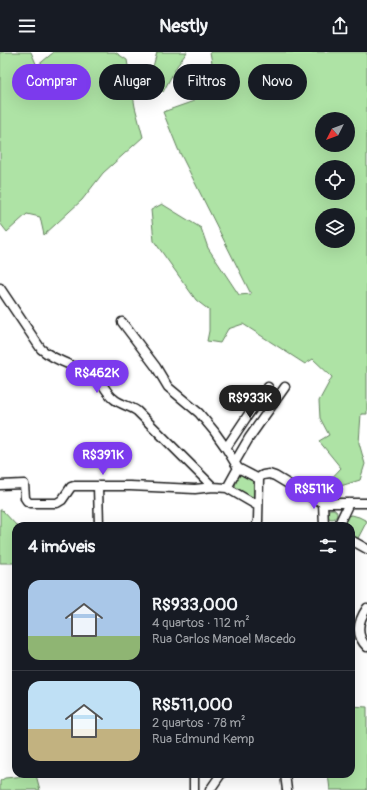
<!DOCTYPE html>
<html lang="pt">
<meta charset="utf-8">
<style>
:root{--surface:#171b24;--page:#242831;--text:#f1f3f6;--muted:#9ea1a6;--line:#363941;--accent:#7c3aed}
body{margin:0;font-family:Pangolin,sans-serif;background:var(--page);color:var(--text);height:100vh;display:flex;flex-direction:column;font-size:15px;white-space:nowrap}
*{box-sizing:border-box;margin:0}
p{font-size:13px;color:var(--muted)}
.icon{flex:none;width:22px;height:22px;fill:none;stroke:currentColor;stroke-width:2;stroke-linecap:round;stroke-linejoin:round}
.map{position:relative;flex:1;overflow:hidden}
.sheet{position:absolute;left:12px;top:470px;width:343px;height:256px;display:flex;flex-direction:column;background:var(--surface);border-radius:12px;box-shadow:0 4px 16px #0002}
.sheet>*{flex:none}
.guide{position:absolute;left:12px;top:12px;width:343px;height:36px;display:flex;gap:8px}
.needle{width:26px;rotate:228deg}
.tools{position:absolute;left:315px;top:60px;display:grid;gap:8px}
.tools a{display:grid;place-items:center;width:40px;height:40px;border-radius:50%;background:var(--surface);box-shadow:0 4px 16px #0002;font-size:20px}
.price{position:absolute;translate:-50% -34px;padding:0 9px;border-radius:14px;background:var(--accent);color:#fff;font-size:13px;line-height:26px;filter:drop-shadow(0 1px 2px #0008)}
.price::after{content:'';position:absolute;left:50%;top:24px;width:12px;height:9px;margin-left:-6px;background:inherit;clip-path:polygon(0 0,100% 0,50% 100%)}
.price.on{background:#222;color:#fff}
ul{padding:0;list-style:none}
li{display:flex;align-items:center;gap:12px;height:100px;padding:0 16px}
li+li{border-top:1px solid var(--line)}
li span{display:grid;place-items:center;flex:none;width:112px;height:80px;border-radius:12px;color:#555}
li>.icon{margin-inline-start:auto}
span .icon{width:48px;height:48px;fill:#fffc;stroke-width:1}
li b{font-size:17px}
h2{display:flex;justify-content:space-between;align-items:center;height:48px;padding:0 16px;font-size:17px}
.tag{padding:0 14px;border-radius:18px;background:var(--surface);box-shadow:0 4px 16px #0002;font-size:14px;line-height:36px}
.tag.on{background:var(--accent);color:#fff}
header{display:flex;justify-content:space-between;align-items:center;height:52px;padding:0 16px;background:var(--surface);font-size:18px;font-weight:800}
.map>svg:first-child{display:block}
.green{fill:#aee3a5;stroke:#658060;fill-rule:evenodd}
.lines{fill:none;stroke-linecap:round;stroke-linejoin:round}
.minor-casing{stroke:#1c1c1c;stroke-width:11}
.minor{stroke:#fff;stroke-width:8}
</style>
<header><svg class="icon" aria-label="menu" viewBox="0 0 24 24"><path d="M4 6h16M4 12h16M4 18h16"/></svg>Nestly<svg class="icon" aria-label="share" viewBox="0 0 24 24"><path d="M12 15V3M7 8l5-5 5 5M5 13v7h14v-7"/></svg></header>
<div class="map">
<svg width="367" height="738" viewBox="0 0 367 738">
<rect width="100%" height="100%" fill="#fff"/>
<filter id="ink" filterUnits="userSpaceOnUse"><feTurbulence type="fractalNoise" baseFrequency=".025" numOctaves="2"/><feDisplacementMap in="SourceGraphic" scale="8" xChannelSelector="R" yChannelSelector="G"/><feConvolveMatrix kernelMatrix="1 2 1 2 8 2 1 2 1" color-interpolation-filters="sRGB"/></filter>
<g filter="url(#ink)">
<path class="green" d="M 0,0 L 31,0 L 37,14 L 54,0 L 115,0 L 127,8 L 135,55 L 143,85 L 103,121 L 82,148 L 44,183 L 40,165 L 27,162 L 7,180 L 0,171 Z
M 157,0 L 187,0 L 177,14 L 163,40 L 150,26 Z
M 210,0 L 367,0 L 367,362 L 361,362 L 359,391 L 365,412 L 360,428 L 331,437 L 326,432 L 341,416 L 319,389 L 329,383 L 320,366 L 319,349 L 332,325 L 313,307 L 305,312 L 243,272 L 228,277 L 220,291 L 207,289 L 209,279 L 209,258 L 196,248 L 154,189 L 151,158 L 162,152 L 201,176 L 208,196 L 239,243 L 251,242 L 178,97 L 163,60 L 194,49 L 212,11 ZM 322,67 L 348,67 L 348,93 L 322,93 ZM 322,115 L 348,115 L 348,141 L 322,141 ZM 322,163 L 348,163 L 348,189 L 322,189 Z
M 241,421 L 253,428 L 254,429 L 254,445 L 252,447 L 235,437 C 235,432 237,425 241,421 Z
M327 462a5 5 0 1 1 10 0a5 5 0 1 1-10 0Z
M 0,458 L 2,458 L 17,474 L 16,474 L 16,511 L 0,511 Z
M 352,463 L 359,465 L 367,469 L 357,488 L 351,485 L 351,474 L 343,474 L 342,471 L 347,464 Z
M 351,654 L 367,655 L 367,738 L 330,738 L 328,722 L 351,722 Z
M 36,723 L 40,738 L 0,738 L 0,729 L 5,726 Z"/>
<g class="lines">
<defs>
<path id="minor" d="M 0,236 L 41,297 C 56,310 77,314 94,324 C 103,330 106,341 114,347 C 121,353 130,354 137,359 L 213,435
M 122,270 L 156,315 L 168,335 L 199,361 L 214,379 L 226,396 L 238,416
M 226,396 L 248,363 L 268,335
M 235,410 L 249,386 L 285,335
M 238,416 L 259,427
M 259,427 L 261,424 L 263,423 L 269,422 L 275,424 L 305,442 L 323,451 L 367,451
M 0,433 L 24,432 L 25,446 L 27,449 L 30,451 L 57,451 L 62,448 L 71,435 L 74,434 L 130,434 L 195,437 L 213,435 L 227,436 L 258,454
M 98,434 L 99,474
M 227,436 L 238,416
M 323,451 L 324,474
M 256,474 L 258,469 L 259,427
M 338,474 L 349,451
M 351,488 L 367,497
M 367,556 C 358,569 355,583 367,595
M 194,722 L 194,738
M 285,722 L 287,738
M 210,738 L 221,722"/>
</defs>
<use href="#minor" class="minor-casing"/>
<use href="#minor" class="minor"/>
</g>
</g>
</svg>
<div class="tools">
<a><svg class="needle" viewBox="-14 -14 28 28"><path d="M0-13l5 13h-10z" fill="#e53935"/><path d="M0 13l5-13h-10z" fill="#9ea1a6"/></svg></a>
<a><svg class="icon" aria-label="locate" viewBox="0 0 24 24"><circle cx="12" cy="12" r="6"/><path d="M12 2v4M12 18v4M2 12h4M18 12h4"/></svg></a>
<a><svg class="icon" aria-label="layers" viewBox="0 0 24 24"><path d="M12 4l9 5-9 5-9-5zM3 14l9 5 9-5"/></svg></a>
</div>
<b class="price" style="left:97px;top:342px">R$462K</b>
<b class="price on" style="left:250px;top:367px">R$933K</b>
<b class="price" style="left:103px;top:424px">R$391K</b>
<b class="price" style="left:314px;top:458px">R$511K</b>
<div class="guide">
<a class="tag on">Comprar</a>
<a class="tag">Alugar</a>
<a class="tag">Filtros</a>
<a class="tag">Novo</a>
</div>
<section class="sheet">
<h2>4 imóveis<svg class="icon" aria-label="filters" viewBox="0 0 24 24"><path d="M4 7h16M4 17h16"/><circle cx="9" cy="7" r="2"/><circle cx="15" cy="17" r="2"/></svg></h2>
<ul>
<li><span style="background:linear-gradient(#a9c7e8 70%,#8fb573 0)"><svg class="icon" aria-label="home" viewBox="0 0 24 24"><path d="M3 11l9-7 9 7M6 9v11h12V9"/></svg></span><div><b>R$933,000</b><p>4 quartos · 112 m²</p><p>Rua Carlos Manoel Macedo</p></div></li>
<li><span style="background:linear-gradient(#bfe0f5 60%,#c2b280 0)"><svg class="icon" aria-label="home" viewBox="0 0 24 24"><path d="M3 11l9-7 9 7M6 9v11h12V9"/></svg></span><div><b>R$511,000</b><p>2 quartos · 78 m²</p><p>Rua Edmund Kemp</p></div></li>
</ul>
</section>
</div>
